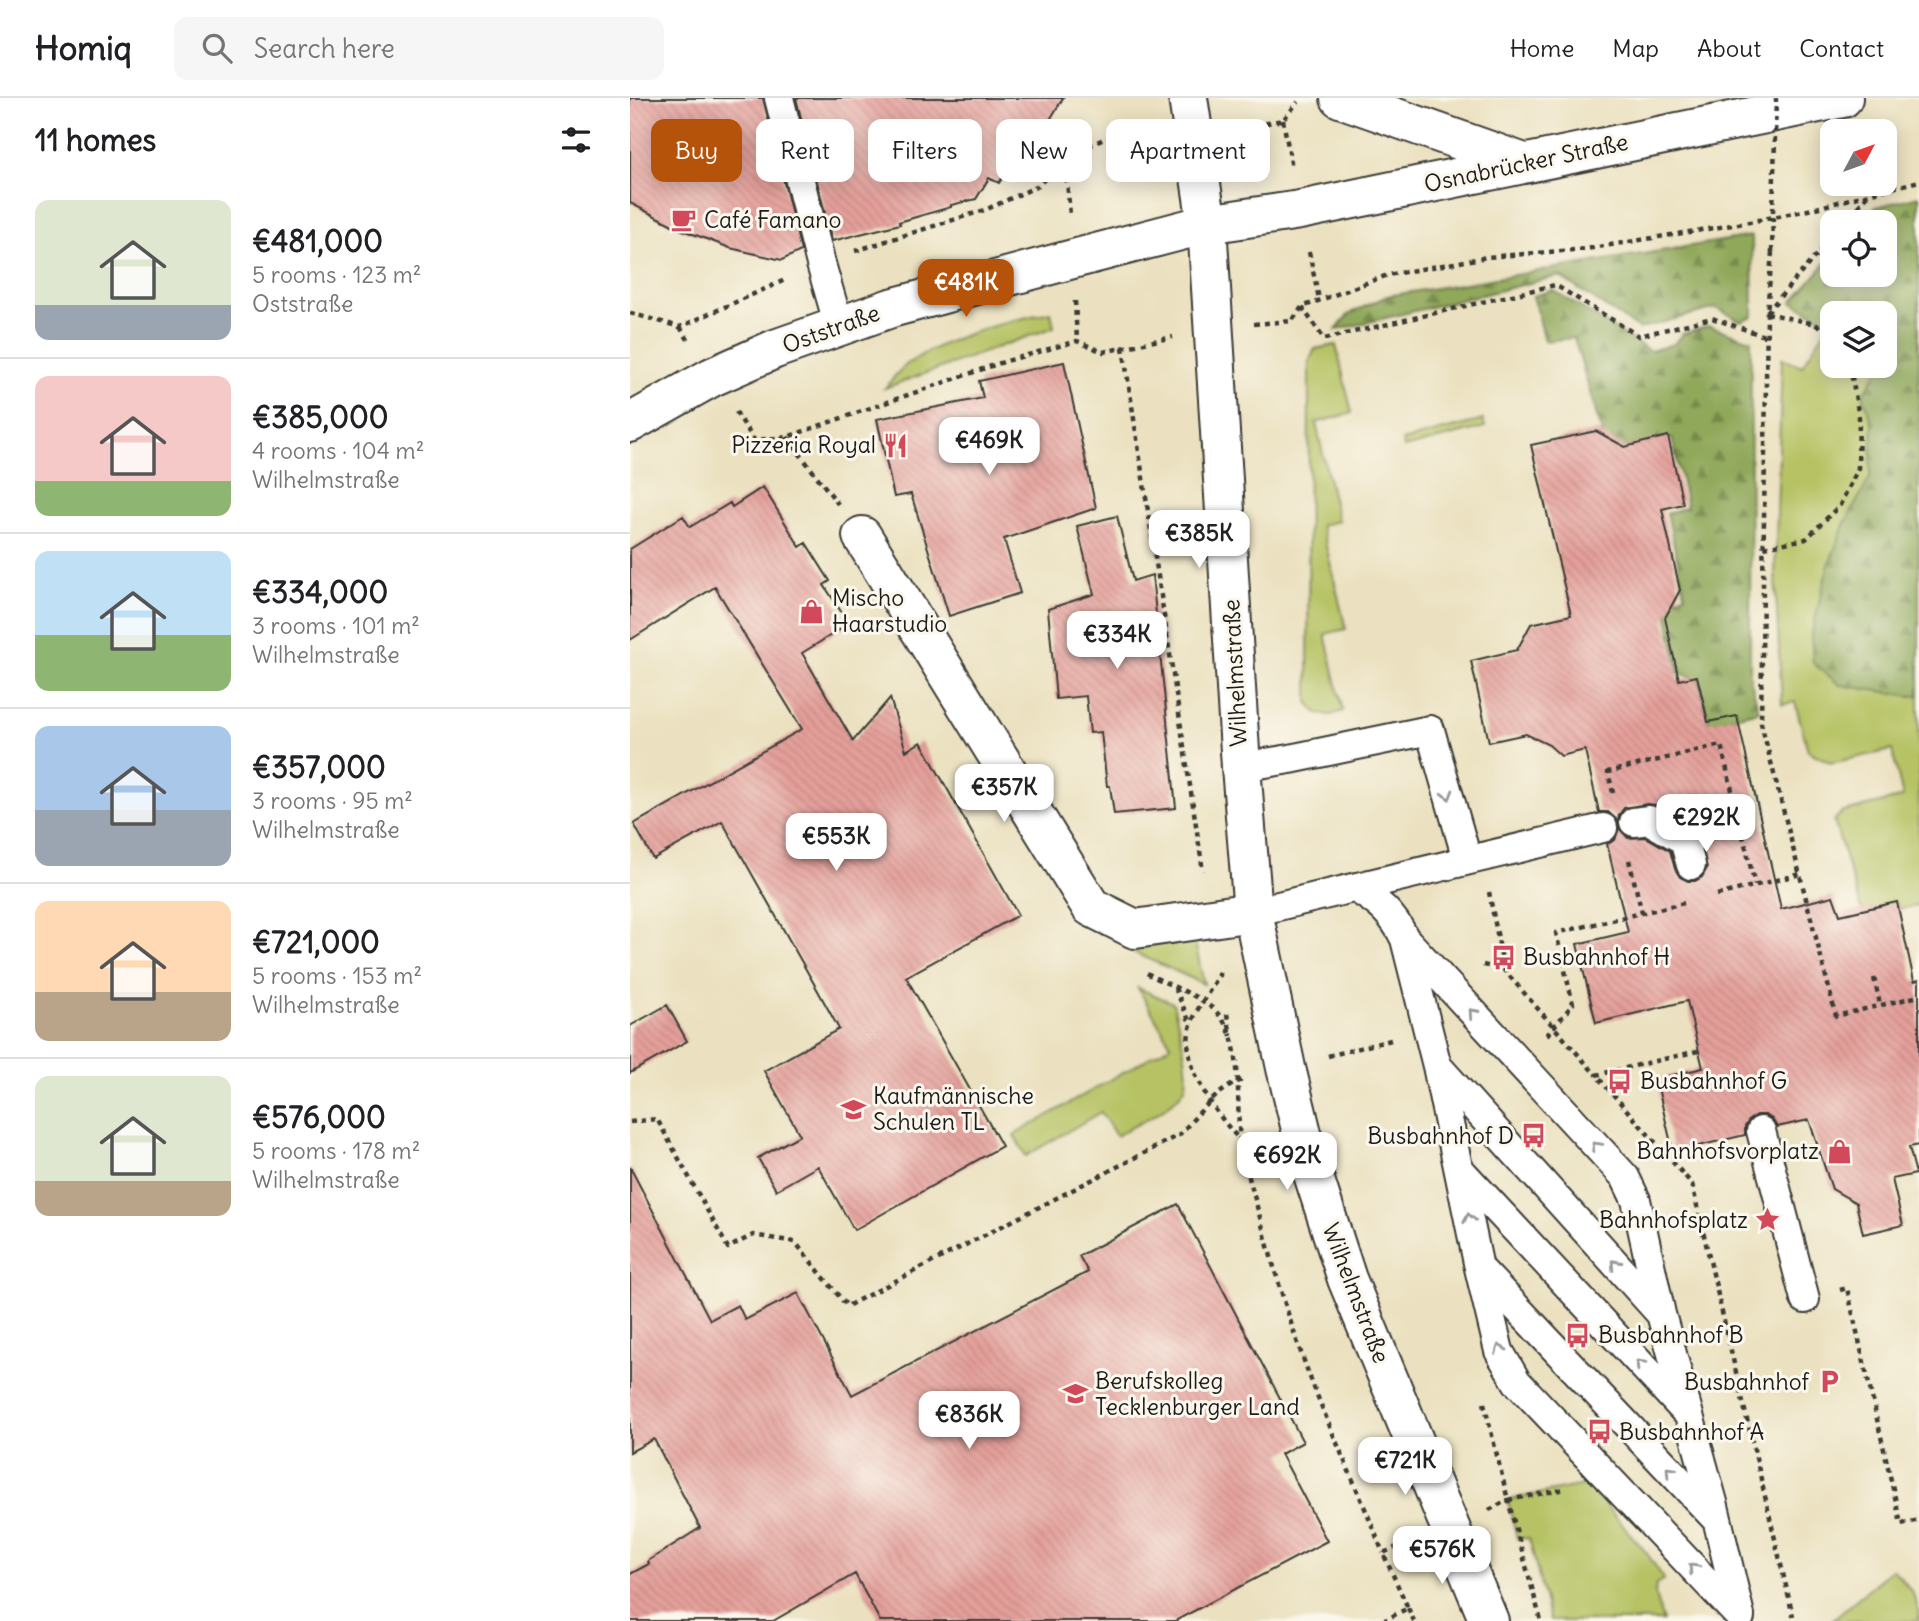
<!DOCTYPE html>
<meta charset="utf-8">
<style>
:root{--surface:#fff;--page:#f6f6f6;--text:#202124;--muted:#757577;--line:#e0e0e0;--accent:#b45309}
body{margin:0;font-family:Delius,sans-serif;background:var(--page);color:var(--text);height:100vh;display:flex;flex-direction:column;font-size:26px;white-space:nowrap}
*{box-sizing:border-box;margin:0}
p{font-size:23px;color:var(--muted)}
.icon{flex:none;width:38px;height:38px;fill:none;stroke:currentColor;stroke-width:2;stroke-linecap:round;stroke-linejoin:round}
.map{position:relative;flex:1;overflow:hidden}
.panel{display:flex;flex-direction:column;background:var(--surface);width:630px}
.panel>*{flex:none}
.top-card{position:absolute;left:21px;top:21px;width:665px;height:63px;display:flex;gap:14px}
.needle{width:46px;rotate:49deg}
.controls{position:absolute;left:1190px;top:21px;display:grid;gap:14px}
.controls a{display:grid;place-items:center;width:77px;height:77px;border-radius:14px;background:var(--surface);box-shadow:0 4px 18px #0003;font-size:35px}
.price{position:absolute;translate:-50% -60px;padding:0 16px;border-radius:14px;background:#fff;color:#222;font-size:23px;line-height:46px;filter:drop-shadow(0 2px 4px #0008)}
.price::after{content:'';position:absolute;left:50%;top:42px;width:21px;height:16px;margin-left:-10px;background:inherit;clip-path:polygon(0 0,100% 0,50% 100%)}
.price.on{background:var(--accent);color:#fff}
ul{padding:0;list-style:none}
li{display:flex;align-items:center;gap:21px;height:175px;padding:0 35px}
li+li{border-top:2px solid var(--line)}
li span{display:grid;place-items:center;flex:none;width:196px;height:140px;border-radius:14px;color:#555}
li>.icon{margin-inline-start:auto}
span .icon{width:84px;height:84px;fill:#fffc;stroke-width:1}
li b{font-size:30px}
h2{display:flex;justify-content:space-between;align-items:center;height:84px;padding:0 35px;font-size:30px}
.tag{padding:0 24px;border-radius:14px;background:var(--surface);box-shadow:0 4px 18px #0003;font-size:24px;line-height:63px}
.tag.on{background:var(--accent);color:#fff}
header{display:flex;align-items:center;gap:42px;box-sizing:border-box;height:98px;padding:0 35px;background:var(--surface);border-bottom:2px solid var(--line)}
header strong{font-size:33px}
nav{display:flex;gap:38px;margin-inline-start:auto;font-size:24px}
.search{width:490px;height:63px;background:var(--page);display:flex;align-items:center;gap:18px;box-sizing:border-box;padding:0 24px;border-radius:14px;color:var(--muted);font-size:26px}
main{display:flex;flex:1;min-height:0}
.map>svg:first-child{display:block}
.green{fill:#b6c264;stroke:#696f40;stroke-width:2}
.forest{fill:url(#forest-firs);stroke:#56623b;stroke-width:2}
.building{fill:url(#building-back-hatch)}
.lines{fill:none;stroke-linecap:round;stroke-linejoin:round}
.service-casing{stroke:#3b3a35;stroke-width:32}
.minor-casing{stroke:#3b3a35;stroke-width:42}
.secondary-casing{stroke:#3b3a35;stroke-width:42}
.path{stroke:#3b3a35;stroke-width:4.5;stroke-dasharray:5 5;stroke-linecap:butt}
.service{stroke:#fff;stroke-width:28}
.minor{stroke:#fff;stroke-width:38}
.secondary{stroke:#fff;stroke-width:38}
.path-bridge{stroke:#3b3a35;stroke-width:4.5;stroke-dasharray:5 5;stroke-linecap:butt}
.oneway{stroke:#999}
.labels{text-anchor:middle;stroke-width:6;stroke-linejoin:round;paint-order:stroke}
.street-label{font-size:23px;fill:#1c1c1c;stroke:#fbf7ec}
.poi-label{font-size:23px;fill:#1c1c1c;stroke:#fbf7ec;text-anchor:start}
</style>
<header>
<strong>Homiq</strong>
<div class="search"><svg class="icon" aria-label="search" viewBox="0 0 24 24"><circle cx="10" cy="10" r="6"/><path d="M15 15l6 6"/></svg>Search here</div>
<nav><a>Home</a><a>Map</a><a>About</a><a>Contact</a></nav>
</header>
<main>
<section class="panel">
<h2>11 homes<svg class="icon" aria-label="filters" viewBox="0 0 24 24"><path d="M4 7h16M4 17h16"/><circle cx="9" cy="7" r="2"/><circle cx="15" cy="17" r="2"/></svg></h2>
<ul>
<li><span style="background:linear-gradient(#dfe7d0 75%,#9aa5b1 0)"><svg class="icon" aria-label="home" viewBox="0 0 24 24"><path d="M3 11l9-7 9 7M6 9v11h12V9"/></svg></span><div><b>€481,000</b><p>5 rooms · 123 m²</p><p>Oststraße</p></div></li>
<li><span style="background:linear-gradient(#f6c9c9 75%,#8fb573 0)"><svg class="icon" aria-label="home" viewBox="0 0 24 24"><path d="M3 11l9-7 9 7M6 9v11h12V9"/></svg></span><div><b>€385,000</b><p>4 rooms · 104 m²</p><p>Wilhelmstraße</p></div></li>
<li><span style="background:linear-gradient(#bfe0f5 60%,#8fb573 0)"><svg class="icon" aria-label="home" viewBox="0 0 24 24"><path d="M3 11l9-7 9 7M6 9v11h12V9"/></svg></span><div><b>€334,000</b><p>3 rooms · 101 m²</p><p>Wilhelmstraße</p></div></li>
<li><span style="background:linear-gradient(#a9c7e8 60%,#9aa5b1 0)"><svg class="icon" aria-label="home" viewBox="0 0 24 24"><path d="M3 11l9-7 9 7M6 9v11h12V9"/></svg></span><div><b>€357,000</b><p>3 rooms · 95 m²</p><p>Wilhelmstraße</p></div></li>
<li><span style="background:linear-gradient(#ffd9b3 65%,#b9a48a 0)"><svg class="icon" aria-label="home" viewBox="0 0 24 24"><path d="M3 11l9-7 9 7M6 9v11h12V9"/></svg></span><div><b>€721,000</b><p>5 rooms · 153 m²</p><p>Wilhelmstraße</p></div></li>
<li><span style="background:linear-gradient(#dfe7d0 75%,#b9a48a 0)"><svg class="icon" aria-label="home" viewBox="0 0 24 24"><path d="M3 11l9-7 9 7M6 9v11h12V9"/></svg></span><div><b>€576,000</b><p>5 rooms · 178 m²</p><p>Wilhelmstraße</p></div></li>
</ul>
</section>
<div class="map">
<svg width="1289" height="1523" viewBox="0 0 1289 1523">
<defs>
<pattern id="forest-firs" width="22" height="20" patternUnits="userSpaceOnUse" patternTransform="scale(1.75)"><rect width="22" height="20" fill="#90a85a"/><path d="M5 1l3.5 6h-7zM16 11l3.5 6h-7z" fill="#75884a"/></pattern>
<pattern id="building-back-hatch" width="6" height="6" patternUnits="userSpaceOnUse" patternTransform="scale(1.75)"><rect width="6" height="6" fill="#e49f9a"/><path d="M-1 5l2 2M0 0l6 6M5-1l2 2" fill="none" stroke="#c38884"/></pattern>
</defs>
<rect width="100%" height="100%" fill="#fbf7ec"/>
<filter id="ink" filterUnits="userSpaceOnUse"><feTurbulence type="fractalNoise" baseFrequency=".0143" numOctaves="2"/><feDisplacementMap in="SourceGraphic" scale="14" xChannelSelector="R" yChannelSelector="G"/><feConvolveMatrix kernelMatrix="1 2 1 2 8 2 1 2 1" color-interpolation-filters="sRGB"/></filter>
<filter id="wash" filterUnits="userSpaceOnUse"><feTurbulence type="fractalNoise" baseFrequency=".00686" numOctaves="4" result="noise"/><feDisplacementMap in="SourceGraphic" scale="28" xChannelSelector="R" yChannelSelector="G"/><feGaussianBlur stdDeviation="1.57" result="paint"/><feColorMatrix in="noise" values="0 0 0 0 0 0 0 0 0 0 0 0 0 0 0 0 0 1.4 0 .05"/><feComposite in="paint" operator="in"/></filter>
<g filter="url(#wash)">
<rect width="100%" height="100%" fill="#ebe1c0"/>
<path class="green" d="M 421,214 L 424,229 L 255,290 C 262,282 269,272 277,266 C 319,238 372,224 421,214 Z
M 1200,225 L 1202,226 L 1202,268 L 1252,268 L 1233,296 L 1243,328 L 1240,381 L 1215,425 L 1198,469 L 1181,538 L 1280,598 L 1289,597 L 1289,807 L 1269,811 L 1267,805 L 1232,813 L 1204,723 L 1211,715 L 1273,699 L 1262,652 L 1201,665 L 1178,653 L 1165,604 L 1152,606 L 1145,476 L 1152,260 L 1172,268 Z
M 706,247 L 722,315 L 686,325 L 708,423 L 691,427 L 716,531 L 695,536 L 713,613 L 701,617 L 687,615 L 678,604 L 679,264 L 685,251 Z
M 853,322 L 855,329 L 774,350 L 772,343 Z
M 564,840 L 574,886 L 503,854 L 502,850 Z
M 508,890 L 543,905 C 547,922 563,978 554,991 C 540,1013 507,1025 486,1038 L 471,1014 L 396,1058 L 384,1037 L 541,947 Z
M 957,1386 L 1016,1454 L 1034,1481 L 1026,1486 L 1025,1497 L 1033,1523 L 920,1523 L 899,1440 L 887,1441 L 878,1402 Z
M 1262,1471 C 1279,1488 1289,1499 1289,1523 L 1201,1523 Z"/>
<path class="forest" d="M 1289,98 L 1289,597 L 1281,598 L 1210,587 L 1183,565 L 1181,538 L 1198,469 L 1215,425 L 1240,380 L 1243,328 L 1233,296 L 1252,268 L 1255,268 L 1259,252 L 1255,247 L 1255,215 L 1202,215 L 1202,226 L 1162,204 L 1202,158 L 1202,177 L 1255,177 L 1255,124 L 1232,124 L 1246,109 Z
M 1122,138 L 1123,218 L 1111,223 L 1086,210 L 1009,231 L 929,178 L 706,232 L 719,216 L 757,198 Z
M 923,192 L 1020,253 L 1044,246 L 1052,236 L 1079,228 L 1121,242 L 1120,580 L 1129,613 L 1079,625 L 1069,581 L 1049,575 L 1035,503 L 1055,497 L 1037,415 L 1057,409 L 1042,340 L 977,352 L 944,240 L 915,243 L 903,198 Z"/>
<g id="blocks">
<path class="building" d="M 0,0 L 133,0 L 171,153 L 152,162 L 100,150 L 50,131 L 0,105 Z
M 166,0 L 433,0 L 394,65 L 385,59 L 369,85 L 359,80 L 346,101 L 321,107 L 321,109 L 269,124 L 270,126 L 202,143 Z
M 434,264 L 466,410 L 374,441 L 390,495 L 319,518 L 281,396 L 264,399 L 247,321 L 353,300 L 349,283 Z
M 966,333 L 995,349 L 1038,338 L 1053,406 L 1032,411 L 1050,492 L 1035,520 L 1049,582 L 1067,578 L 1078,624 L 1107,618 L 1151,811 L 1203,798 L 1210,817 L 1267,804 L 1284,883 L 1289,882 L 1289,1047 L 1279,1049 L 1286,1076 L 1262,1081 L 1273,1127 L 1233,1136 L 1226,1105 L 1202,1091 L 1179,1022 L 1147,1029 L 1142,1021 L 1135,1017 L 1127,1017 L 1119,1022 L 1115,1029 L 1115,1037 L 1043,1054 L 1026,981 L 1073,970 L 1057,903 L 966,925 L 947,846 L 998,834 L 977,746 L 985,742 L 989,730 L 998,740 L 1016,739 L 1040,753 L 1045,771 L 1050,779 L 1058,783 L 1065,783 L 1072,779 L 1077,770 L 1070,738 L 1062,728 L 1026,707 L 1017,706 L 994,710 L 989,717 L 988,723 L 978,714 L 969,714 L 955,652 L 931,658 L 919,647 L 896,636 L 859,644 L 841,563 L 887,552 L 901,526 L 941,517 L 901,347 Z
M 133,389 L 170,449 L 176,445 L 200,483 L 194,487 L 219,526 L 172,555 L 223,643 L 260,600 L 276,653 L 291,644 L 388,817 L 276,879 L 372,1048 L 224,1132 L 188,1068 L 146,1092 L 128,1060 L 170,1037 L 134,973 L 209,931 L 187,891 L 92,723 L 23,761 L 4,726 L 172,631 L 85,489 L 0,542 L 0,451 L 53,418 L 60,429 L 100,405 L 102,409 Z
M 487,418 L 503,483 L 522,477 L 546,710 L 484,716 L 480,688 L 477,688 L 471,634 L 460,635 L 456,598 L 426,601 L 418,511 L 464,496 L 447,428 Z
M 37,907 L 57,943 L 0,975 L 0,928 Z
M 0,1069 L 80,1222 L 108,1207 L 115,1222 L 168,1195 L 222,1297 L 458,1174 L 449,1158 L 548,1106 L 673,1344 L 651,1356 L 697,1443 L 545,1523 L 250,1523 L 225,1476 L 143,1523 L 0,1523 L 0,1476 L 19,1466 L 18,1463 L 70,1430 L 24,1341 L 0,1354 Z"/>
</g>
</g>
<g filter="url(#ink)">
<use href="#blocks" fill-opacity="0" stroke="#3b3a35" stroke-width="2"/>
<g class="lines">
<defs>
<path id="service" d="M 149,0 L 191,166 L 209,228
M 611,669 L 660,661 L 800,632 L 837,761
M 1004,724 L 1019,722 L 1054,742 L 1061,767
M 725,790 C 749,804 763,816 775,841 L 807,968 L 849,1170 L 869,1253 L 887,1284 L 1110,1519
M 623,814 L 973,730
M 777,843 L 995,1079 L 1006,1102 L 1031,1216 L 1084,1408 L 1110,1517
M 808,969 L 1029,1214
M 1131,1033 L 1175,1201
M 830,1072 L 1055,1313
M 851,1172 L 1085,1420"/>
<path id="minor" d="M 558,0 L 577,126 L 611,669 L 623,814 L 656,970 L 679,1064 L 717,1181 L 859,1523
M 232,438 L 461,809 L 505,831 L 623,814"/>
<path id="secondary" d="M 710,0 L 894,65
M 0,325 L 82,279 L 145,251 L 261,210 L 443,161 L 577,126 L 670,112 L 1213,0"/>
</defs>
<use href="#service" class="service-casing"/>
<use href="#minor" class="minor-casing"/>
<use href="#secondary" class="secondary-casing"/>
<path class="path" d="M 653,22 L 662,70
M 414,30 L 451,52
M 606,31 L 653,22 L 668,4
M 435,60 L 440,117
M 1215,124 L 1237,98
M 225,153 L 355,112 L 408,88 L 435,59 L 476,40 L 520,39
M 679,154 L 689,201
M 1142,154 L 1137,215 L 1131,625 L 1206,918 L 1289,898
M 445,203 L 447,243
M 672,209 L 694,241 L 925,187 L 1009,238 L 1082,220 L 1137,239
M 1137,214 L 1202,139
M 0,215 L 50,229 L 155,182
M 1137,215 L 1185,226 L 1202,238
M 624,226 L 662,223 L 672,209 L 758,177 L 857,159 L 956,151 L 1114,125 L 1178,112 L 1289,83
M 50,229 L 59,243
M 493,249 L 573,773
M 106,314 L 124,342 L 157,339 L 373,264 L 447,243 L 473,254 L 543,239
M 157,339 L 208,406
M 1134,449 L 1176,441 L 1210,407 L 1228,370 L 1229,319 L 1220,268
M 983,695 L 978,674 L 1091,647 L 1125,787
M 999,762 L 1012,815
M 859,794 L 874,872
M 1087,797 L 1171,776
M 853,867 L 874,872 L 966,977
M 589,874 L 589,878 C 579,894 565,912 560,930 C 550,967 585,1014 608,1040
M 517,875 C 540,889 573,897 590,918 C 618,953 602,1017 613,1058 C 636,1140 657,1224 689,1302 C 710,1354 733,1403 753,1455
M 1244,880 L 1250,906
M 545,890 L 561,927
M 597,916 L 601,938
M 917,937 L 943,906 L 926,835 L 1054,805
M 1068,953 L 966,977 L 1062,1086 L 1163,1518
M 698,958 L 761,942
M 0,1024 L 27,1021 L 98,1150 L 123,1137 L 165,1144 L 217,1208 L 549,1037 C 567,1018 589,988 616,981
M 1210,1192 L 1217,1190 L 1271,1426 L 1289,1422
M 854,1305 L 878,1402 L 935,1391
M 859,1412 L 878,1402 L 911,1523
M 778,1510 L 784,1523
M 753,1523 L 778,1510 L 753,1455 L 779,1444"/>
<use href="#service" class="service"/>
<use href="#minor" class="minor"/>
<use href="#secondary" class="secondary"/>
<path class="path-bridge" d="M 1142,154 L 1146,0"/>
</g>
<defs><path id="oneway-chevron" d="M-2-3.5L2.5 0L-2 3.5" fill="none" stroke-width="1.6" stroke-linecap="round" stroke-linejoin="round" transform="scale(1.75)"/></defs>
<g class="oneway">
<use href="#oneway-chevron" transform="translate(818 697) rotate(74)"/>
<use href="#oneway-chevron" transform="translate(843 915) rotate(-132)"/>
<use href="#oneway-chevron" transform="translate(966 1048) rotate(-133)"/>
<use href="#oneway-chevron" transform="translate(839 1120) rotate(-102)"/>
<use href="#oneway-chevron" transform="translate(985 1166) rotate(-132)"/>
<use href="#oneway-chevron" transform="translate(870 1251) rotate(-111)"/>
<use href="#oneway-chevron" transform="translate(1010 1266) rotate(-133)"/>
<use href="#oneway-chevron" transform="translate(1040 1373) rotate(-133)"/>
<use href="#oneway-chevron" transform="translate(1063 1470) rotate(-134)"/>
</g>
</g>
<defs>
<symbol id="cafe-bare" viewBox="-9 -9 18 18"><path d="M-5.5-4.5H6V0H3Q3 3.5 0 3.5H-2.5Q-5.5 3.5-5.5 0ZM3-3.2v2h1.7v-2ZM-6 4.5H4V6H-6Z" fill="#d1495b" stroke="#fbf7ec" stroke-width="2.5" paint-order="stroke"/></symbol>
<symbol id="restaurant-bare" viewBox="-9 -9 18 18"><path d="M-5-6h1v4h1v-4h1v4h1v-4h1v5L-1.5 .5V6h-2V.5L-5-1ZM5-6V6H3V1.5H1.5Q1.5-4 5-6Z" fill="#d1495b" stroke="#fbf7ec" stroke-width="2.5" paint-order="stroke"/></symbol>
<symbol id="shop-bare" viewBox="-9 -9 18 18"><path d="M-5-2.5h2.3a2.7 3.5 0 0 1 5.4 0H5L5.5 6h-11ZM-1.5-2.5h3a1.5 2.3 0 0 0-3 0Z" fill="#d1495b" stroke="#fbf7ec" stroke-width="2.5" paint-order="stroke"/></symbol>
<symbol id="bus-bare" viewBox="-9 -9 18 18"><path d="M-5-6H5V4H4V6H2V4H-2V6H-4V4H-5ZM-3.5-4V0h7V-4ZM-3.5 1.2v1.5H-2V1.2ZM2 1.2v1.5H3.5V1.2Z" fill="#d1495b" stroke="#fbf7ec" stroke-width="2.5" paint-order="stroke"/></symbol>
<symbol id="school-bare" viewBox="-9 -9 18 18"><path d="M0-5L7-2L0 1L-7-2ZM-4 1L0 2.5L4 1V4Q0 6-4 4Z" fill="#d1495b" stroke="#fbf7ec" stroke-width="2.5" paint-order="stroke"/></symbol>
<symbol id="sight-bare" viewBox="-9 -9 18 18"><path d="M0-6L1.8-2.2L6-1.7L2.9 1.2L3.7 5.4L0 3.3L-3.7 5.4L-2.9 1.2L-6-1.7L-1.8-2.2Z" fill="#d1495b" stroke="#fbf7ec" stroke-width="2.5" paint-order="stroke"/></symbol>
<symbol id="parking-bare" viewBox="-9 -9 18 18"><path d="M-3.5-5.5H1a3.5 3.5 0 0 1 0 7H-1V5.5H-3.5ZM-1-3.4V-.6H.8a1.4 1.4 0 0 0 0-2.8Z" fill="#d1495b" stroke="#fbf7ec" stroke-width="2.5" paint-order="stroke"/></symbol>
</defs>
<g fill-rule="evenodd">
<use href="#cafe-bare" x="36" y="104" width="35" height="35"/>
<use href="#restaurant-bare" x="248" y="330" width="35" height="35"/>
<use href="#shop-bare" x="164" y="496" width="35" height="35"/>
<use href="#bus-bare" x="856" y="842" width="35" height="35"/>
<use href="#bus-bare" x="972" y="966" width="35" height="35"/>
<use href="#school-bare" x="206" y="994" width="35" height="35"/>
<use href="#bus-bare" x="886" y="1020" width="35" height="35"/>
<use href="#shop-bare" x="1192" y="1036" width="35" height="35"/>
<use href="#sight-bare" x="1120" y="1104" width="35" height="35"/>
<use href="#bus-bare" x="930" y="1220" width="35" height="35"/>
<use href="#parking-bare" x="1182" y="1266" width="35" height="35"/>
<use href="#school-bare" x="428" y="1278" width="35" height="35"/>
<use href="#bus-bare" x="952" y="1316" width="35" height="35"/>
</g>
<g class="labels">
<g class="street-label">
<text transform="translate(896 65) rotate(-12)" y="8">Osnabrücker Straße</text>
<text transform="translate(201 231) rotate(-20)" y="8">Oststraße</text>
<text transform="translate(605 575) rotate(-93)" y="8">Wilhelmstraße</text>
<text transform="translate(726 1195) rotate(69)" y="8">Wilhelmstraße</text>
</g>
<g class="poi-label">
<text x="74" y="130">Café Famano</text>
<text x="246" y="355" text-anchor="end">Pizzeria Royal</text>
<text x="202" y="508">Mischo<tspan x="202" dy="26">Haarstudio</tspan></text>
<text x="893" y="867">Busbahnhof H</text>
<text x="1010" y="991">Busbahnhof G</text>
<text x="243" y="1006">Kaufmännische<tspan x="243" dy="26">Schulen TL</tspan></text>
<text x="884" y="1046" text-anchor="end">Busbahnhof D</text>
<text x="1189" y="1061" text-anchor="end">Bahnhofsvorplatz</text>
<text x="1118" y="1130" text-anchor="end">Bahnhofsplatz</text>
<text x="968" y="1245">Busbahnhof B</text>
<text x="465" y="1291">Berufskolleg<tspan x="465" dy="26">Tecklenburger Land</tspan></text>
<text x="1179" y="1292" text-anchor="end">Busbahnhof</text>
<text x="989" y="1342">Busbahnhof A</text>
</g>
</g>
</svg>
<div class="controls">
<a><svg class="needle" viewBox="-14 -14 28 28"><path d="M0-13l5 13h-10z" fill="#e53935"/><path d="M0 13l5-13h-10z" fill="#757577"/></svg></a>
<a><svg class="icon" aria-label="locate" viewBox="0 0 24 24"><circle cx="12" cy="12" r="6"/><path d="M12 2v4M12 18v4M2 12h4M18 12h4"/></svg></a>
<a><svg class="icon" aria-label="layers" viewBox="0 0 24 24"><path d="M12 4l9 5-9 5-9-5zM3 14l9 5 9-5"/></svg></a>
</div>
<b class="price on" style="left:336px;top:221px">€481K</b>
<b class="price" style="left:359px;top:379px">€469K</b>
<b class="price" style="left:569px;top:472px">€385K</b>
<b class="price" style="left:487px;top:573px">€334K</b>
<b class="price" style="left:374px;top:726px">€357K</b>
<b class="price" style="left:1076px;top:756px">€292K</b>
<b class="price" style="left:206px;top:775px">€553K</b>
<b class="price" style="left:657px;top:1094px">€692K</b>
<b class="price" style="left:339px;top:1353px">€836K</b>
<b class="price" style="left:775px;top:1399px">€721K</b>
<b class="price" style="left:812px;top:1488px">€576K</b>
<div class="top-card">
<a class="tag on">Buy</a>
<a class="tag">Rent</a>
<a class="tag">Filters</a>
<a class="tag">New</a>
<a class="tag">Apartment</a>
</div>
</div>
</main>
